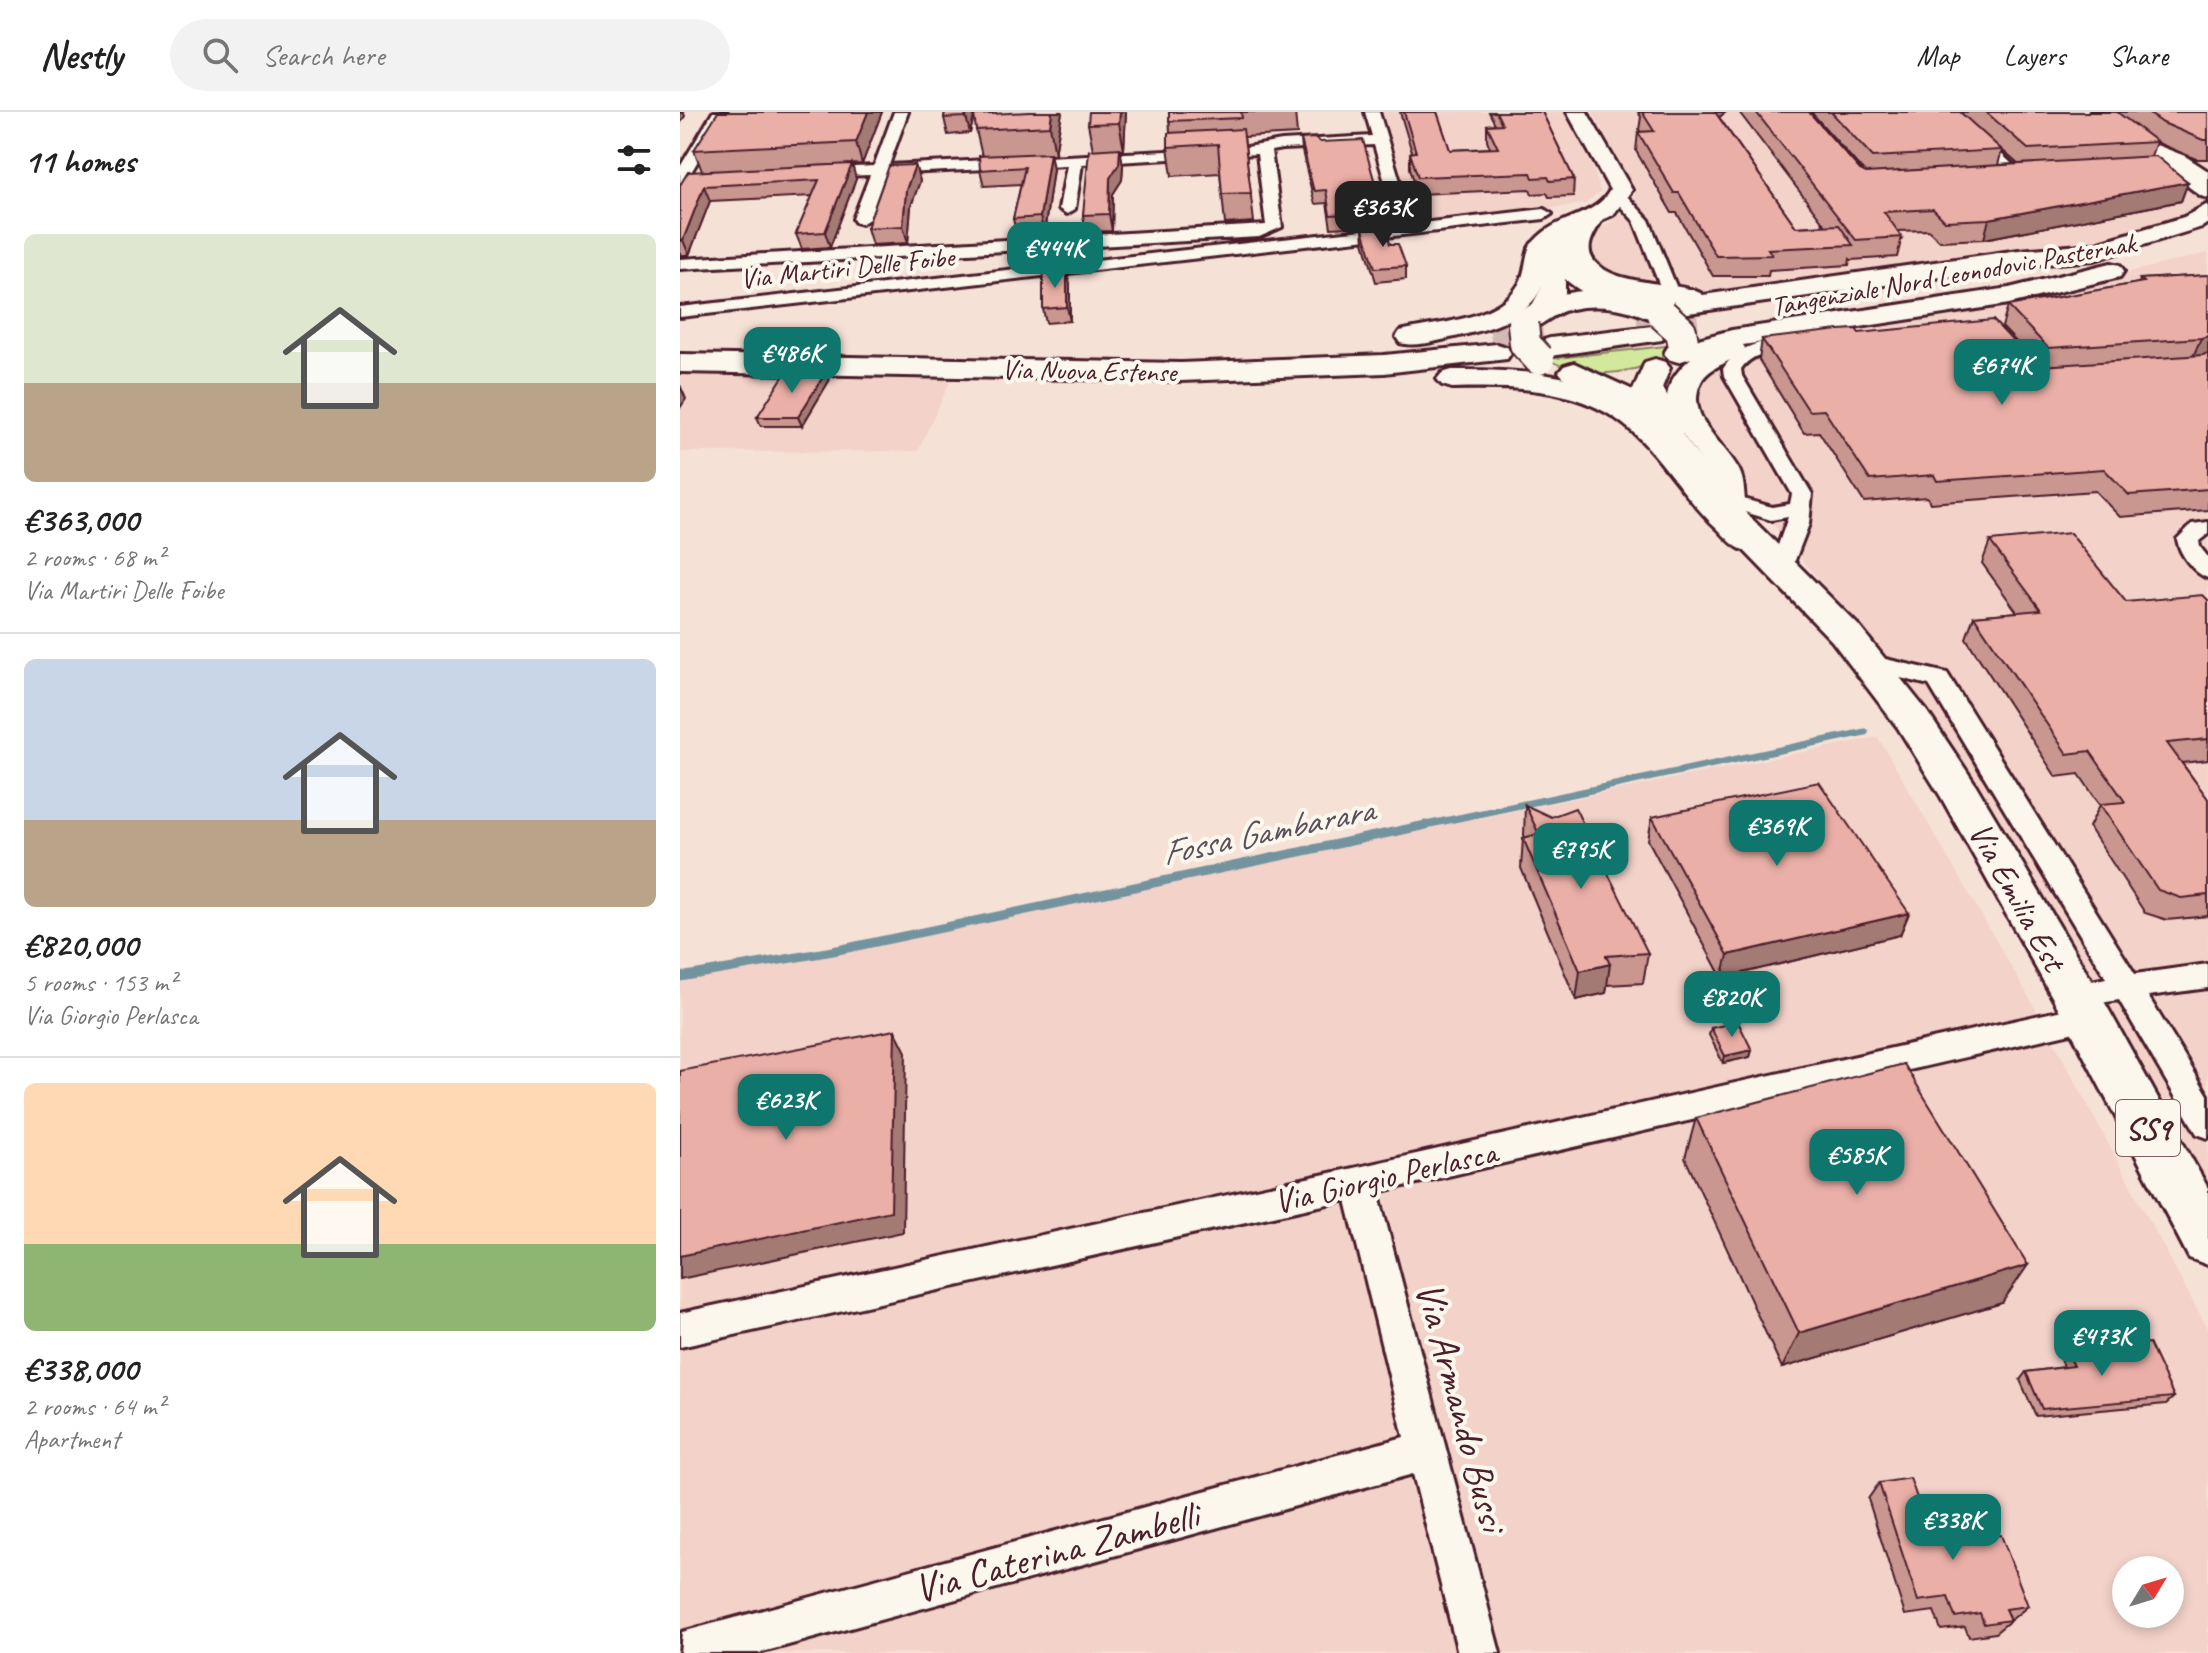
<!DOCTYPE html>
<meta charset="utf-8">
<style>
:root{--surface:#fff;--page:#f2f2f2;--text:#222;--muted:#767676;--line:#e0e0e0;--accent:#0f766e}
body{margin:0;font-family:Caveat,sans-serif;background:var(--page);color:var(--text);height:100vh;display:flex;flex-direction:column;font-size:30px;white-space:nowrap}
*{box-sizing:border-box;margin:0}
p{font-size:26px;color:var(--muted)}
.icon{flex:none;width:44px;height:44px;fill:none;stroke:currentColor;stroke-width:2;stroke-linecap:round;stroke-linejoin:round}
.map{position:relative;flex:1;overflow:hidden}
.sheet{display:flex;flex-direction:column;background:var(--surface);width:680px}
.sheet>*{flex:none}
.needle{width:52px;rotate:52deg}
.buttons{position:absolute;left:1432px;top:1444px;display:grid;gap:16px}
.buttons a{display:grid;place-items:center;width:72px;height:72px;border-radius:50%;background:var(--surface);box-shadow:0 4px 12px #0003;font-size:40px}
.price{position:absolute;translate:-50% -68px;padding:0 18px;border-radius:16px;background:var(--accent);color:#fff;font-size:26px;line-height:52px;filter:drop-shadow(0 2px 4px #0008)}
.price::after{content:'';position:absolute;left:50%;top:48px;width:24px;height:18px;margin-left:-12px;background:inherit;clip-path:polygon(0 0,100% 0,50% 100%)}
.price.active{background:#222;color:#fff}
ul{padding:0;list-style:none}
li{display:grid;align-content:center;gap:16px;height:424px;padding:0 24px}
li+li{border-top:2px solid var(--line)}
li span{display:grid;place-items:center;height:248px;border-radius:12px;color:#555}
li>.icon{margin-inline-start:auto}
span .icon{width:144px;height:144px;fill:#fffc;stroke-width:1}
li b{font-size:34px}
h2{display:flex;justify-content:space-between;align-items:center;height:96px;padding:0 24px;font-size:34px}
header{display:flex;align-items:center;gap:48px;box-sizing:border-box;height:112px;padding:0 40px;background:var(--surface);border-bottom:2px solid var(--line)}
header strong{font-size:38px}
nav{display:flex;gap:44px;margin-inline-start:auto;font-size:28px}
.search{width:560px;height:72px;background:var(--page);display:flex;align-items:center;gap:20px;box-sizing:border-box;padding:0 28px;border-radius:44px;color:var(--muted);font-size:30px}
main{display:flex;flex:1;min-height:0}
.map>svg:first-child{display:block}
.built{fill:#f2d2c9;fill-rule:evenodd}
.green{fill:#d2e89c;stroke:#8e8464;stroke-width:2}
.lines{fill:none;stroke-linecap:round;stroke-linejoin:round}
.stream-far1{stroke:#73939e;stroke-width:7}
.stream{stroke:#73939e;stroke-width:9}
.trunk-tunnel{stroke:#d4bab5;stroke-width:30;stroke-dasharray:30 15;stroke-linecap:butt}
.minor-casing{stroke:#4a1f2b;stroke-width:6}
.tertiary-casing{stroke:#4a1f2b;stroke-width:6}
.secondary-casing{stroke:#4a1f2b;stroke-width:6}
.primary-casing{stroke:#4a1f2b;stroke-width:6}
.trunk-casing{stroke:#4a1f2b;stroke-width:6}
.minor{fill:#fbf7ec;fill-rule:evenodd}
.tertiary{fill:#fbf7ec;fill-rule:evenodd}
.secondary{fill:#fbf7ec;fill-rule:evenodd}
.primary{fill:#fbf7ec;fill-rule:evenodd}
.trunk{fill:#fbf7ec;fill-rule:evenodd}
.primary-bridge-casing{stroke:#4a1f2b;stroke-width:34;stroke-linecap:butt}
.primary-bridge{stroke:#fbf7ec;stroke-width:30}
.wall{fill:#c99690;stroke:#4a1f2b;stroke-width:2;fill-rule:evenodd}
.shaded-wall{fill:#a47a75;stroke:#4a1f2b;stroke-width:2}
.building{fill:#eaafa7;stroke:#4a1f2b;stroke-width:2}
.labels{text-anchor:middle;stroke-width:8;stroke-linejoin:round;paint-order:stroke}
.far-street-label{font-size:28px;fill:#4a1f2b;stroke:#fbf7ec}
.shield{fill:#fbf7ec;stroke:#7f6065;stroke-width:2}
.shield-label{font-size:32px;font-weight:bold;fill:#4a1f2b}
.street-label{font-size:34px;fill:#4a1f2b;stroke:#fbf7ec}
.water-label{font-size:36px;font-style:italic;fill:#5b4f5b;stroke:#fbf7ec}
.near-street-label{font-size:40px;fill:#4a1f2b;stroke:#fbf7ec}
</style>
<header>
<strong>Nestly</strong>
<div class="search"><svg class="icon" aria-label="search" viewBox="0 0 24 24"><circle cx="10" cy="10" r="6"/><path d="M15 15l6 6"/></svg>Search here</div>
<nav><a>Map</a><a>Layers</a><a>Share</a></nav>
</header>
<main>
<section class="sheet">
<h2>11 homes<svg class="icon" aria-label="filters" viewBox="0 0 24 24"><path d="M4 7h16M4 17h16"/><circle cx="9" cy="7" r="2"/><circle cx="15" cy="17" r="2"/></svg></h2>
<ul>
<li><span style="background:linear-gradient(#dfe7d0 60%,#b9a48a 0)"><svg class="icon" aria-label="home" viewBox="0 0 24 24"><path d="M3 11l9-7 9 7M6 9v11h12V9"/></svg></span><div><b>€363,000</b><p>2 rooms · 68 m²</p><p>Via Martiri Delle Foibe</p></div></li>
<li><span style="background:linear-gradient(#c9d6e8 65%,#b9a48a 0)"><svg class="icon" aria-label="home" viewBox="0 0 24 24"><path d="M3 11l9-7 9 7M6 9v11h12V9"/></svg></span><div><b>€820,000</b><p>5 rooms · 153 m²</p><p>Via Giorgio Perlasca</p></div></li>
<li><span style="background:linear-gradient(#ffd9b3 65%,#8fb573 0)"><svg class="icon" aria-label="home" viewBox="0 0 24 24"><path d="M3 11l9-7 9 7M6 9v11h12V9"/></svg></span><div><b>€338,000</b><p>2 rooms · 64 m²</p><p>Apartment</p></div></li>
</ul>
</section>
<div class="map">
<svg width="1528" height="1541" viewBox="0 0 1528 1541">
<rect width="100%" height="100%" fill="#f6e1d7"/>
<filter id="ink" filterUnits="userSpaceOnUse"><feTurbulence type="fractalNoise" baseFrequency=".0125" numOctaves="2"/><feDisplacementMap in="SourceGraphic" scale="16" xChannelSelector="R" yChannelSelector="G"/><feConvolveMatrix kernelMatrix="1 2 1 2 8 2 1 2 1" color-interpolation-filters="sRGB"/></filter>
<g filter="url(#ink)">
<path class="built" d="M 703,0 L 884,0 L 913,56 L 921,80 L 905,92 L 739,111 L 733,107 Z
M 913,0 L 1528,0 L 1528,107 L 1397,134 L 1312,142 L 1157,165 L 1005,181 L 956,175 L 910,150 L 907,128 L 953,91 L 955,80 Z
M 1528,141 L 1528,1083 L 1205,548 L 1065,378 L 1017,314 L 1015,270 L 1025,256 L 1062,236 L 1089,229 L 1396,173 Z
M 0,257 L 273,263 L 238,339 L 0,340 Z
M 1198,625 L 1362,908 L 1528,1218 L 1528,1541 L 0,1541 L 0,868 ZM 1446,1458 L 1490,1458 L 1490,1502 L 1446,1502 Z"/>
<path class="green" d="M 986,234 L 981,247 C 947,264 902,268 868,247 Z"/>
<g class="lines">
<path class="stream-far1" d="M 736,715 L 1185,620"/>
<path class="stream" d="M 0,865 L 153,839 L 746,713"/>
<path class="trunk-tunnel" d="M 957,209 L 1017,202
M 811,228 L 863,221"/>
<defs>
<path id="minor" d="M 33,0 L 47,0 L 7,67 L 0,71 L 0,55 Z
M 214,0 L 228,0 L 209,53 L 567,35 L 602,29 L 692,24 L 685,0 L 699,0 L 733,112 L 864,97 L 872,102 L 864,107 L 0,205 L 0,195 L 718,114 L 694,33 L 602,37 L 591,39 L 602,115 L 579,125 L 0,157 L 0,147 L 586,113 L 577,42 L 402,52 L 395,97 L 387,102 L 379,97 L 387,53 L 205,62 L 189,107 L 181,112 L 175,110 L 173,107 L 190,63 L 137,65 L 130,61 L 137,57 L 194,54 Z
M 1260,0 L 1275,0 L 1341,60 L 1341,66 L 1331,66 Z
M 939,79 L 944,81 L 969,108 L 996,174 L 994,178 L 982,178 L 980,174 L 954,109 L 931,84 Z
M 1109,227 L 1124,228 L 1127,232 C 1110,248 1081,230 1061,257 L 1062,264 L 1132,382 L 1129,412 L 1112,456 L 1101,463 L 1090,456 L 1108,405 L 1091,408 L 1042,393 L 1039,389 L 1049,383 L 1092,395 L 1110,392 L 1112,382 L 1044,264 L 1043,257 C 1058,233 1081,229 1109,227 Z
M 1528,410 L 1528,422 L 1519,429 L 1520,435 L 1528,445 L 1528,466 C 1514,462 1499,441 1497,427 L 1512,412 Z
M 1192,544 L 1267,561 L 1455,862 L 1528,852 L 1528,876 L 1468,884 L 1528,983 L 1528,1026 L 1517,1022 L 1439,888 L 1408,893 L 1419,896 L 1423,905 L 1419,914 L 1408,917 L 698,1080 L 820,1541 L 778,1541 L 733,1362 L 79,1541 L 0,1541 L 2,1520 L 724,1325 L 666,1088 L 0,1235 L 0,1201 L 678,1055 L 1405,893 L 1393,895 L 1382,891 L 1378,883 L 1382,875 L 1426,866 L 1249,573 L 1184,557 L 1180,552 L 1184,547 Z"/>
<path id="tertiary" d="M 1410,0 L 1430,0 L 1528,71 L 1528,86 L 1521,84 Z"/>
<path id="secondary" d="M 887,0 L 907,0 L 952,78 L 933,103 L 888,122 L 895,128 C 885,163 933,175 958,185 L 961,190 L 958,195 C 936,201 902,182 885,167 L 885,183 L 871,202 L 853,202 L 850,197 L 862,175 L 849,136 C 874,100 913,109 930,78 Z"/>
<path id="primary" d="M 910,178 C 932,179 983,183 996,202 L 992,208 C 976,212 964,203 949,199 C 930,194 910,193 891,197 C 869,201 856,224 833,218 L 829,212 C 846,187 882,181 910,178 Z
M 975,247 L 985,250 L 990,256 L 982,276 L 1010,315 L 1002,322 L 1044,379 L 1178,513 L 1246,598 L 1294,670 L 1425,891 L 1528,1076 L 1528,1153 L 1509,1146 L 1391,919 L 1261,685 L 1218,616 L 1152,529 L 1020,393 L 962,310 L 922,283 L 884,266 L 879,260 L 884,254 L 894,251 L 953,278 L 965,250 Z"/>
<path id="trunk" d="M 1466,29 L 1505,44 L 1528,59 L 1528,77 C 1513,73 1502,61 1489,54 C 1478,48 1463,46 1455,36 L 1458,31 Z
M 1528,92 L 1528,111 L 1522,115 L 1415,148 L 1339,154 L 973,206 L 963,204 L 959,198 L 963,192 L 975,190 C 947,185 877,173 883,132 C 885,120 897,109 903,100 L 921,100 L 924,105 C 911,125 899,143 925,158 C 951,174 1010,171 1023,183 L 1339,138 L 1413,132 L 1504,105 Z
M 861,128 L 870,131 L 874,136 C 864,201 829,213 770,226 C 753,230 736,235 720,231 L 716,225 L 720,219 C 757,210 817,209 839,172 C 847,159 844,143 852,131 Z
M 1431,151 L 1440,153 L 1444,159 L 1440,165 L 1329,192 L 1063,233 L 1065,236 C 1055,251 1030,252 1021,270 C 1004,305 1045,331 1059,358 C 1064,368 1064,378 1065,389 L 1055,397 L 1088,429 L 1083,436 C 1075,438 1067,441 1059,436 C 1051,432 1043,422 1037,416 C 997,380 974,328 927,301 C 880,274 825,275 772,276 L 762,273 L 757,267 L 762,261 L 772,258 C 843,258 926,260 981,312 C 1000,330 1013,354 1031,373 C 1022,325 951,299 1011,246 L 998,250 L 988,247 L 984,241 L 988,235 L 1052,218 L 1329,176 Z
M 972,214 L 982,216 L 986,222 L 982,228 L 870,244 L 860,241 L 856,235 L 860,229 L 870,226 Z
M 817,232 L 827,235 L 831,241 L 827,247 L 704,261 L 501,269 L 0,260 L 0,242 L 501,251 L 704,243 Z"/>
</defs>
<use href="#minor" class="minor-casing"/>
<use href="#tertiary" class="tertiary-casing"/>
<use href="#secondary" class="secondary-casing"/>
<use href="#primary" class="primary-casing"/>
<use href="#trunk" class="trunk-casing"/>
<use href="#minor" class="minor"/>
<use href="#tertiary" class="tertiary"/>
<use href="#secondary" class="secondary"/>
<use href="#primary" class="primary"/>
<use href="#trunk" class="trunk"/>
<defs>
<path id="primary-bridge" d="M 982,202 L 1001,219 L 1003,230
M 843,212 L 845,232 L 859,247"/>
</defs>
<use href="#primary-bridge" class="primary-bridge-casing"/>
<use href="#primary-bridge" class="primary-bridge"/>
</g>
<path class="wall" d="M 202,0 L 182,52 L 109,55 L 176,67 L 150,135 L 122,137 L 116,122 L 133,84 L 30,89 L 9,143 L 0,143 L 0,73 L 22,59 L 14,38 Z
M 265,0 L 295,0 L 290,21 L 268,23 L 264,6 Z
M 382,0 L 375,42 L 370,42 L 373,57 L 364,122 L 337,123 L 333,107 L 341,72 L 304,74 L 300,58 L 302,44 L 296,18 Z
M 446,0 L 444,38 L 440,38 L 443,53 L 442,68 L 433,82 L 432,119 L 406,120 L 403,103 L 413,38 L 408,12 Z
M 489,0 L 615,0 L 617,22 L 564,25 L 574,110 L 545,112 L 540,61 L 492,64 L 488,35 L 490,21 Z
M 720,0 L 757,0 L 770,38 L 810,36 L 807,28 L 807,13 L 815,12 L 809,0 L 862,0 L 894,67 L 893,84 L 869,85 L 867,81 L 852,82 L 850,77 L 738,82 L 730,56 L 730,41 L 732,40 Z
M 958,0 L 1046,0 L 1039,5 L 1116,115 L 1145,113 L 1059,0 L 1129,0 L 1180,58 L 1184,60 L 1131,0 L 1528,0 L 1528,47 L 1516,47 L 1476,30 L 1471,44 L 1508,70 L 1501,89 L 1304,127 L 1260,129 L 1248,118 L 1218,119 L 1222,125 L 1217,145 L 1171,148 L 1170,147 L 1169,153 L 1089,158 L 1088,164 L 1033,164 L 997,101 L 992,101 L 956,39 L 958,20 L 961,20 L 959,18 L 961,5 ZM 1322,38 L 1338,52 L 1318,53 Z
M 621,27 L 703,100 L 703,113 L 651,116 L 647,91 L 635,92 L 634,89 L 622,39 Z
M 235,53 L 240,69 L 231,94 L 228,131 L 192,133 L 187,116 Z
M 683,117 L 710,132 L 726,154 L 726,167 L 696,170 L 684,130 Z
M 1528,163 L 1528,398 L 1440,405 L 1415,379 L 1250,391 L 1247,385 L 1184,390 L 1139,320 L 1124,321 L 1079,248 L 1082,227 L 1179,221 L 1357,252 L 1322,215 L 1328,194 L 1459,171 L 1460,167 Z
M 390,172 L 390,209 L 366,211 L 363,197 Z
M 149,269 L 122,314 L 81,314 L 77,305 Z
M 1310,429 L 1446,490 L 1528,488 L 1528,648 L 1502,651 L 1528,687 L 1528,804 L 1487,808 L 1465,801 L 1409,715 L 1420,693 L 1399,662 L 1376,665 L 1286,526 L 1294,504 L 1337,500 L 1302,451 Z
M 845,693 L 968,841 L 963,871 L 927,873 L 926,881 L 896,888 L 841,756 L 843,726 L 845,726 L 844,723 Z
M 972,705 L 1229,801 L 1220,823 L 1042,866 L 968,728 Z
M 1031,916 L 1072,938 L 1070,945 L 1043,951 L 1029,923 Z
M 1016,1006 L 1322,1191 L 1102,1256 L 1005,1046 Z
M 1387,1240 L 1494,1285 L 1486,1292 L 1356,1304 L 1340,1268 L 1346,1260 L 1384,1255 L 1381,1247 Z
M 1199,1371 L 1253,1432 L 1348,1494 L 1315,1521 L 1289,1525 L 1285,1515 L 1261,1518 L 1254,1499 L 1225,1503 L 1188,1387 Z"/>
<path class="shaded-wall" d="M 0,0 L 3,0 L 5,4 L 0,12 Z
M 188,0 L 202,0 L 182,52 L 176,30 Z
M 287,0 L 295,0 L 290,21 L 286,5 Z
M 372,0 L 382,0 L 375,42 L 370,14 Z
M 440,0 L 446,0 L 444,38 L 439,11 Z
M 1030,0 L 1046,0 L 1029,13 Z
M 440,36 L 443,53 L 442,68 L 433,82 L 432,119 L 429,102 L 430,66 Z
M 370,41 L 373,57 L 364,122 L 360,105 Z
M 172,52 L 176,67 L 150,135 L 145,120 Z
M 235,53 L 240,69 L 231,94 L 228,131 L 223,114 L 226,78 Z
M 1508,70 L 1501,89 L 1304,127 L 1309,107 Z
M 24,74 L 30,89 L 9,143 L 3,128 Z
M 387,159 L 390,172 L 390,209 L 387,195 Z
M 1528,224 L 1528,243 L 1512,247 L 1521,226 Z
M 146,260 L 149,269 L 122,314 L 118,305 Z
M 0,273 L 6,287 L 0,296 Z
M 1229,801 L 1220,823 L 1042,866 L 1048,843 Z
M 930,852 L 926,881 L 896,888 L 900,859 Z
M 215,918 L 226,940 L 223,1120 L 0,1167 L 0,1144 Z
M 1072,938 L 1070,945 L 1043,951 L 1045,944 Z
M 1348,1153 L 1322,1191 L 1102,1256 L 1119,1221 Z"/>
<path class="building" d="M 38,0 L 188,0 L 176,30 L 14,38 Z
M 265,0 L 287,0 L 286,5 L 264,6 Z
M 349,0 L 372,0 L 370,14 L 296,18 L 294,3 Z
M 409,0 L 440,0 L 439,11 L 408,12 Z
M 489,0 L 561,0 L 562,6 L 489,9 Z
M 724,0 L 757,0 L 770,38 L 818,36 L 807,13 L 822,12 L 816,0 L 862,0 L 894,67 L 870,69 L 868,65 L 853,66 L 851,61 L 738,65 L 730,41 L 736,40 Z
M 962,0 L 1035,0 L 1116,115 L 1159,113 L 1173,133 L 1088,137 L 1092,143 L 1036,144 L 999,81 L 994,81 L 958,20 L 974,19 Z
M 1076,0 L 1129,0 L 1180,58 L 1186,61 L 1476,44 L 1508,70 L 1309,107 L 1265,109 L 1253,97 L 1204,100 L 1222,125 L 1176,128 Z
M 1151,0 L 1280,0 L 1322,38 L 1193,45 Z
M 1306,0 L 1437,0 L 1477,30 L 1348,37 Z
M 1467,0 L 1528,0 L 1528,28 L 1523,28 L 1483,11 Z
M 563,17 L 571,81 L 542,82 L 538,32 L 488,35 L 488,21 Z
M 634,26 L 640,30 L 683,28 L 703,100 L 650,103 L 646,78 L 635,79 L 633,76 L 621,27 Z
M 440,36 L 439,52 L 430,66 L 429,102 L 403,103 L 409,38 Z
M 370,41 L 360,105 L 333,107 L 345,55 L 300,58 L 299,44 Z
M 172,52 L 145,120 L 116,122 L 139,68 L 24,74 L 3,128 L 0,128 L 0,73 L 8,60 Z
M 235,53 L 226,78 L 223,114 L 187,116 L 209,54 Z
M 706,115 L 710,132 L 718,132 L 726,154 L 695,156 L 683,117 Z
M 387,159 L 387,195 L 363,197 L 363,161 Z
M 1528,163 L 1528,224 L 1521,226 L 1368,236 L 1328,194 L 1464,170 L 1460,167 Z
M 1313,208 L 1353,251 L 1361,254 L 1523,243 L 1528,241 L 1528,377 L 1449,383 L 1424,357 L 1257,369 L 1254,363 L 1190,368 L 1144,298 L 1129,299 L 1082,227 L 1159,218 L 1176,217 L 1179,221 Z
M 106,260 L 146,260 L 118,305 L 77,305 Z
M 1390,421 L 1446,490 L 1523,483 L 1528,488 L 1528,627 L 1487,631 L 1528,687 L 1528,783 L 1501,786 L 1478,778 L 1420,692 L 1445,690 L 1410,639 L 1387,642 L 1294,504 L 1361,498 L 1310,429 Z
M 1139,670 L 1229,801 L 1048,843 L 972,705 Z
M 845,693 L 871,705 L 895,696 L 968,841 L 926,844 L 930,852 L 900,859 L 843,726 L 859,722 Z
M 1058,910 L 1072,938 L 1045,944 L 1031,916 Z
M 215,918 L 211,1099 L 0,1144 L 0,959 Z
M 1224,952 L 1348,1153 L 1119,1221 L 1016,1006 Z
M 1469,1231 L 1494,1285 L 1362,1297 L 1346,1260 L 1394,1254 L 1387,1240 Z
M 1230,1366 L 1253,1432 L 1321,1423 L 1348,1494 L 1325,1497 L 1330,1508 L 1304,1512 L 1300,1501 L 1275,1505 L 1268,1485 L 1238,1489 L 1199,1371 Z"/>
</g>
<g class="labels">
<g class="far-street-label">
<text transform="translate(167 155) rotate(-6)" y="10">Via Martiri Delle Foibe</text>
<text transform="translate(1273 162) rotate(-10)" y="10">Tangenziale Nord Leonodovic Pasternak</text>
<text transform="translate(409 258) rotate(1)" y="10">Via Nuova Estense</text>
</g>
<rect class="shield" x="1436" y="988" width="64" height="56" rx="6"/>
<g class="shield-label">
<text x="1468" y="1027">SS9</text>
</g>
<g class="street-label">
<text transform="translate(1338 784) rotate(61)" y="12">Via Emilia Est</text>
<text transform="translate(705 1064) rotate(-13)" y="12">Via Giorgio Perlasca</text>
</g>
<g class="water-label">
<text transform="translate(587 718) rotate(-12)" y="13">Fossa Gambarara</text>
</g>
<g class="near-street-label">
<text transform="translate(782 1294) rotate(75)" y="14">Via Armando Bussi</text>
<text transform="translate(376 1439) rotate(-15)" y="14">Via Caterina Zambelli</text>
</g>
</g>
</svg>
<div class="buttons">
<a><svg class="needle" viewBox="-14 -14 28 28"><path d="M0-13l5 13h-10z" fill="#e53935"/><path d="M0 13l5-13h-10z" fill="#767676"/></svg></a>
</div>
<b class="price active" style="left:703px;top:137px">€363K</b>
<b class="price" style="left:375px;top:178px">€444K</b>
<b class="price" style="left:112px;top:283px">€486K</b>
<b class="price" style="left:1322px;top:295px">€674K</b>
<b class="price" style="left:1097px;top:756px">€369K</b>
<b class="price" style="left:901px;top:779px">€795K</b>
<b class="price" style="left:1052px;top:927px">€820K</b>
<b class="price" style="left:106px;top:1030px">€623K</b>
<b class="price" style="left:1177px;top:1085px">€585K</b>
<b class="price" style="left:1422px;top:1266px">€473K</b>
<b class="price" style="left:1273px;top:1450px">€338K</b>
</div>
</main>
